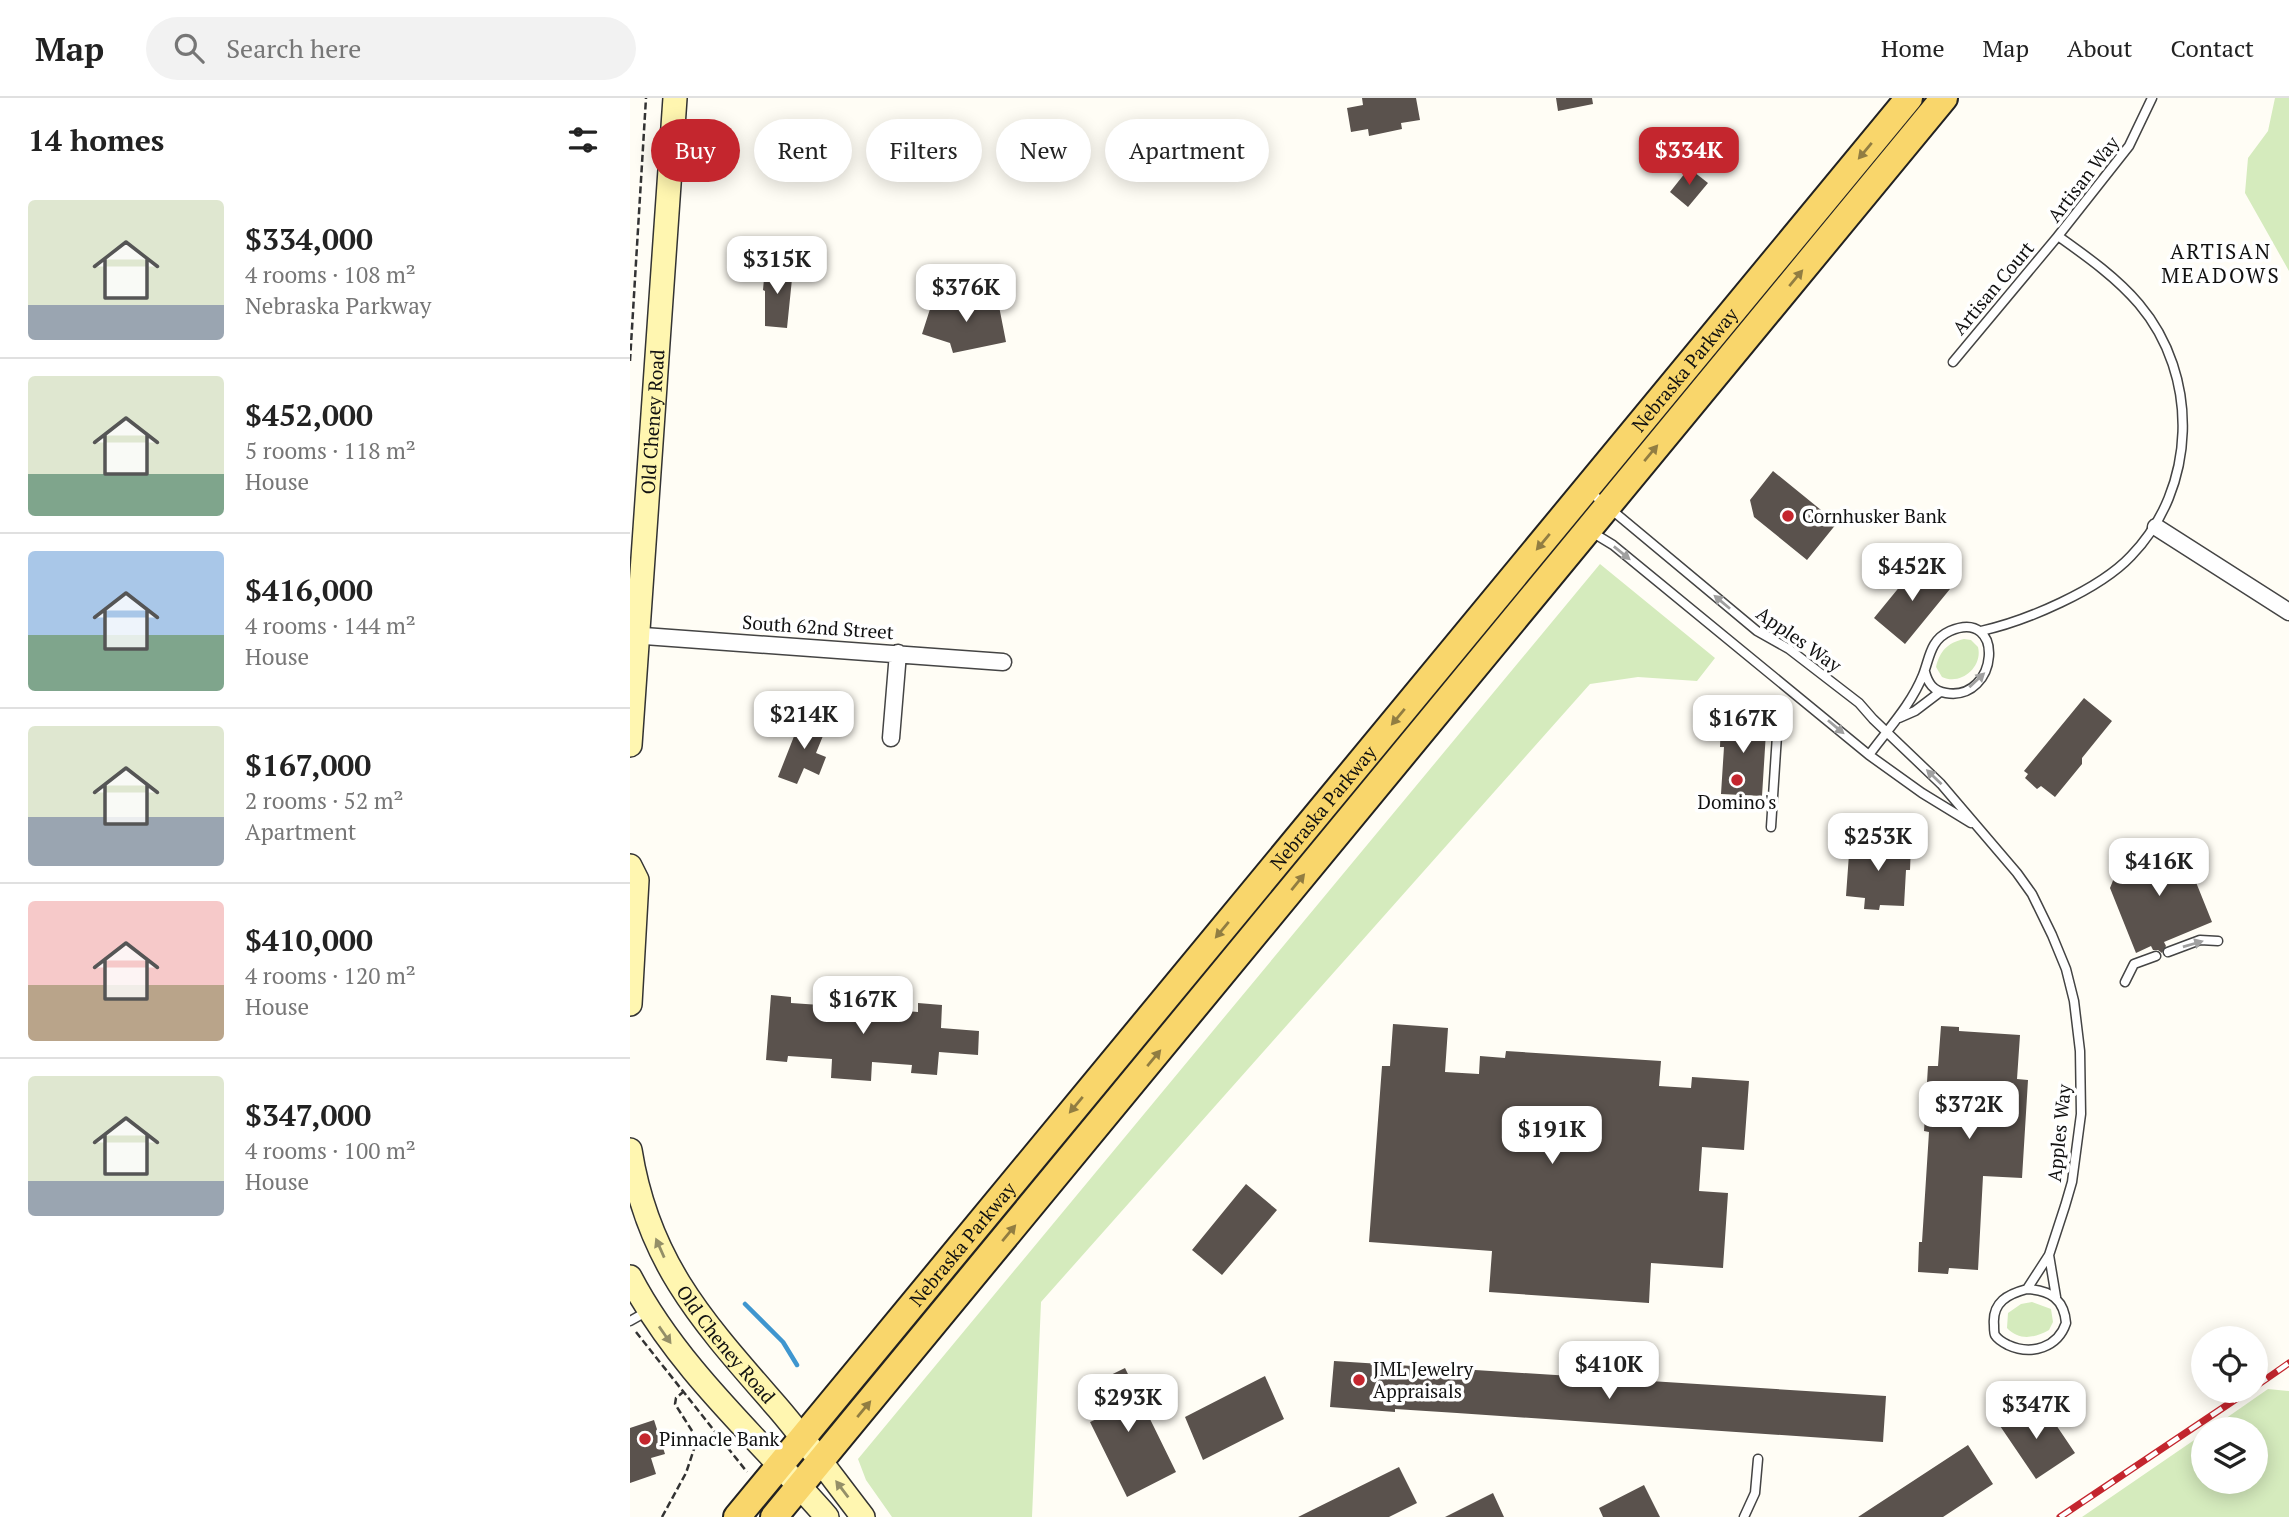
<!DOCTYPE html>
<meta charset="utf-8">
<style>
:root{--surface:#fff;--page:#f2f2f2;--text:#222;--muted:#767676;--line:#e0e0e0;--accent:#c4262e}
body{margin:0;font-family:"PT Serif",serif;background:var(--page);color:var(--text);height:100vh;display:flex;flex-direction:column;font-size:26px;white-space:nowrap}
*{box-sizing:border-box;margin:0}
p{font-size:23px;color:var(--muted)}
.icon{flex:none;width:38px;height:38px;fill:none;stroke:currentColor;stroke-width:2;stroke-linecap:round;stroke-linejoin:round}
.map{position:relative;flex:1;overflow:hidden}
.sheet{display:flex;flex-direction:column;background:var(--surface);width:630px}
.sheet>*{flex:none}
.top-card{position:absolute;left:21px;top:21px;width:665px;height:63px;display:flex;gap:14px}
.tools{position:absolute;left:1561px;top:1228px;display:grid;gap:14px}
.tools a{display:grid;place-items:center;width:77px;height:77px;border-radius:50%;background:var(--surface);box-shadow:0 4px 18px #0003;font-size:35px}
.price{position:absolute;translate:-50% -60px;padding:0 16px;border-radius:14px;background:#fff;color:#222;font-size:23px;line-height:46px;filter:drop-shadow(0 2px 4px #0008)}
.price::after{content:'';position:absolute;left:50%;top:42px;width:21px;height:16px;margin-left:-10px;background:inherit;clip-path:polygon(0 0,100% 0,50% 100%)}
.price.on{background:var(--accent);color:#fff}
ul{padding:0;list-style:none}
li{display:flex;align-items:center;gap:21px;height:175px;padding:0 28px}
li+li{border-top:2px solid var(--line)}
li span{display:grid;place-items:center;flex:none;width:196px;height:140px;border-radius:7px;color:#555}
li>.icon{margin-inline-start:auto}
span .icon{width:84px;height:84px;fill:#fffc;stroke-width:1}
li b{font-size:30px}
h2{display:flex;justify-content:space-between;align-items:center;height:84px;padding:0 28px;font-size:30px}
.chip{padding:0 24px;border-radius:32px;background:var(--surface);box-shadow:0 4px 18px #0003;font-size:24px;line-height:63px}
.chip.on{background:var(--accent);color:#fff}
header{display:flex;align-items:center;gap:42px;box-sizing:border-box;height:98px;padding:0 35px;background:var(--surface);border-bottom:2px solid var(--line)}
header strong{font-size:33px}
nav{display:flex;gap:38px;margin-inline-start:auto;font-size:24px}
.search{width:490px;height:63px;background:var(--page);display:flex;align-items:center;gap:18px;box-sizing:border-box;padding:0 24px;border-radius:38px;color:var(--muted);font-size:26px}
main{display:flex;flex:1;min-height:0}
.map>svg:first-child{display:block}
.green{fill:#d5ebbd}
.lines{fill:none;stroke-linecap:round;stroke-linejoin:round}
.stream{stroke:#3f96cf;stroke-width:4.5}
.building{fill:#5a524d}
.lane-casing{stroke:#444;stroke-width:11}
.street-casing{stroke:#444;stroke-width:19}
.secondary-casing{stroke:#333;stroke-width:26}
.primary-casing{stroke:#222;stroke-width:30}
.path{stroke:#333;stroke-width:2.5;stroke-dasharray:7 3.5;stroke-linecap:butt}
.lane{stroke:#fff;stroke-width:8}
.street{stroke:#fff;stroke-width:16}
.secondary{stroke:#fff6b0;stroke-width:23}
.primary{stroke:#f9d66b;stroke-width:26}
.rail-casing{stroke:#c4262e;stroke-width:7}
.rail{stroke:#fff;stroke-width:4.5;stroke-dasharray:13;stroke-linecap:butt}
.oneway{fill:#917d42}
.oneway2{fill:#a0a0a0}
.oneway3{fill:#948f68}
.poi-dot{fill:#c4262e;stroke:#fff;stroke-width:2.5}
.labels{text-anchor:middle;stroke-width:7;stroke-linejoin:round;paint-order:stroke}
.street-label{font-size:19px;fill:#111;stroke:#fff}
.poi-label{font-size:19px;fill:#111;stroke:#fff;text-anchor:start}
.neighbourhood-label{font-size:21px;letter-spacing:2px;fill:#111;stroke:#fff}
</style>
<header>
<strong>Map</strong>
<div class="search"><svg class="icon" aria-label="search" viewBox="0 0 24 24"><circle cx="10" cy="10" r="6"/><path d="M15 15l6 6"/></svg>Search here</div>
<nav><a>Home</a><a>Map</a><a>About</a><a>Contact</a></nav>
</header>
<main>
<section class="sheet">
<h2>14 homes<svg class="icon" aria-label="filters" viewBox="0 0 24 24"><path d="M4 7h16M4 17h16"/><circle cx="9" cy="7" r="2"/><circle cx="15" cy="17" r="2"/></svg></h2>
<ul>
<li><span style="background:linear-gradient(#dfe7d0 75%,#9aa5b1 0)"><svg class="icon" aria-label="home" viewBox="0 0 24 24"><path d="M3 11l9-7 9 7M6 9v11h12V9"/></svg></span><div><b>$334,000</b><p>4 rooms · 108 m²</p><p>Nebraska Parkway</p></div></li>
<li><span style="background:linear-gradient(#dfe7d0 70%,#7fa58c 0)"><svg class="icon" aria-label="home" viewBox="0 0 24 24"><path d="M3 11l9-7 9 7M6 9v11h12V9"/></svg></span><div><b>$452,000</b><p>5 rooms · 118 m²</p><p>House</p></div></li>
<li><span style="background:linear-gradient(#a9c7e8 60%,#7fa58c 0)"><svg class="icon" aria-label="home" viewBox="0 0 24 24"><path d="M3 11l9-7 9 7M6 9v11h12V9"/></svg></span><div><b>$416,000</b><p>4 rooms · 144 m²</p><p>House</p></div></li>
<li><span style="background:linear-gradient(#dfe7d0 65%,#9aa5b1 0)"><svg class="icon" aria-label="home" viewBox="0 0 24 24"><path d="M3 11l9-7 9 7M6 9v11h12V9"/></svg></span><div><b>$167,000</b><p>2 rooms · 52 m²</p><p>Apartment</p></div></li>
<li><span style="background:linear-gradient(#f6c9c9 60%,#b9a48a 0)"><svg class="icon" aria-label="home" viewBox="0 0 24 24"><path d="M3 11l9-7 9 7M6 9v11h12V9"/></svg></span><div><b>$410,000</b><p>4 rooms · 120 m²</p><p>House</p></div></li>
<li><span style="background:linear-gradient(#dfe7d0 75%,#9aa5b1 0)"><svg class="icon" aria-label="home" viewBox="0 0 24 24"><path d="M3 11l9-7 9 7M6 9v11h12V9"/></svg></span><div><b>$347,000</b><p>4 rooms · 100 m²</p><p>House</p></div></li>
</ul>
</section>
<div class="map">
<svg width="1659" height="1419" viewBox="0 0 1659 1419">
<rect width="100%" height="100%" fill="#fffdf5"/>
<path class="green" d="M 1645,0 L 1659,0 L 1659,173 L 1615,95 L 1618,60 L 1638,33 Z
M 970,466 L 1085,560 L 1067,583 L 1008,579 L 960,586 L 411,1204 L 402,1419 L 262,1419 L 236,1382 L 228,1361 Z
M 1334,541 L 1341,542 L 1348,549 C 1353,569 1331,588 1312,579 L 1306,569 C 1310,553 1317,545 1334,541 Z
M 1402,1204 L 1421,1211 L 1423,1224 L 1419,1232 C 1405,1240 1389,1243 1377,1230 L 1378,1215 L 1391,1206 Z
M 1638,1291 L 1659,1293 L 1659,1419 L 1452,1419 L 1573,1336 L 1573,1384 L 1626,1384 L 1626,1332 L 1579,1332 Z"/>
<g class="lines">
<path class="stream" d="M 115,1206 L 153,1244 L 167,1267"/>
</g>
<path class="building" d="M 732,0 L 786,0 L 790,22 L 771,25 L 772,31 L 739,38 L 738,31 L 721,34 L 717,10 L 733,7 Z
M 926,0 L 962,0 L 963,6 L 928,13 Z
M 1059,70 L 1078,85 L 1058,109 L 1040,94 Z
M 135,169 L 163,171 L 157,230 L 135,228 L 135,193 L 133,192 Z
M 350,199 L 352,205 L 368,203 L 376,244 L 323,255 L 320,245 L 292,236 L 301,208 Z
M 1143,373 L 1207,425 L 1177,462 L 1124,419 L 1120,402 Z
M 1289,465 L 1320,491 L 1275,546 L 1244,520 Z
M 1454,600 L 1482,623 L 1452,660 L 1452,666 L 1425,699 L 1411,688 L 1407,691 L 1395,680 L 1398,676 L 1394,673 Z
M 172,618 L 197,628 L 186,655 L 196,659 L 189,677 L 174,670 L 167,686 L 148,679 Z
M 1091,618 L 1137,618 L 1132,698 L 1091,696 L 1094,649 L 1090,649 Z
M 1220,742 L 1281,746 L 1280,772 L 1276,772 L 1274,808 L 1250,807 L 1249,812 L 1234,811 L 1235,800 L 1216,798 Z
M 1549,742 L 1582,824 L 1534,844 L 1536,848 L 1532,855 L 1528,852 L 1523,852 L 1521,848 L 1506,855 L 1480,790 L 1488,770 L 1492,772 L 1494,765 Z
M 141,897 L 161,899 L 161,905 L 205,908 L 206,900 L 244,903 L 243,910 L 288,914 L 288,905 L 312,907 L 311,930 L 349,933 L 348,957 L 309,954 L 307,977 L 281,975 L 282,967 L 242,964 L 241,983 L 201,980 L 202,961 L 158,958 L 157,964 L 136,962 Z
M 763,926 L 818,930 L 815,974 L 849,976 L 850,958 L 875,960 L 876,953 L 1031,963 L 1029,988 L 1061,990 L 1062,979 L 1119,983 L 1114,1052 L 1072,1049 L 1069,1093 L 1098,1095 L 1093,1170 L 1021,1165 L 1019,1205 L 859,1194 L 862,1153 L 739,1144 L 752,968 L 760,968 Z
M 1311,928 L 1329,929 L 1329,933 L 1390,937 L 1387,981 L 1398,982 L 1392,1080 L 1353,1078 L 1348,1172 L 1319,1170 L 1318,1176 L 1288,1174 L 1289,1144 L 1292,1144 L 1299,1034 L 1294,1033 L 1298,968 L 1308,968 Z
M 616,1086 L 647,1112 L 592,1177 L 562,1152 Z
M 704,1263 L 1256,1298 L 1253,1344 L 827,1315 L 765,1311 L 765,1314 L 700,1309 Z
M 495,1270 L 546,1374 L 497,1399 L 460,1324 L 471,1319 L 456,1289 Z
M 635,1278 L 654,1321 L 573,1362 L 555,1319 Z
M 1382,1311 L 1388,1320 L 1397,1314 L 1402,1322 L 1416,1312 L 1445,1355 L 1406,1381 L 1366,1322 Z
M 24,1322 L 35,1356 L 21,1360 L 26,1376 L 0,1385 L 0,1330 Z
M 1338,1347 L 1363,1386 L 1313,1419 L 1228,1419 Z
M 769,1369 L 787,1405 L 759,1419 L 668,1419 Z
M 1014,1387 L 1030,1419 L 973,1419 L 969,1410 Z
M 863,1395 L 874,1419 L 815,1419 Z"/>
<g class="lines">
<defs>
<path id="lane" d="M 1323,264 L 1428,138
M 959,393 L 1127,533 L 1159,551 L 1229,605 L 1243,621 L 1311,686 L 1387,775 L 1402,796 L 1422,837 L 1436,871 L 1444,903 L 1450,953 L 1451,1016 L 1442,1084 L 1435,1108 L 1419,1157 L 1397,1191
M 960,433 L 983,447 L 1239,657 L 1292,695 L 1341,725
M 1351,533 C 1396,523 1469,492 1501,458 C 1567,390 1570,278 1509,206 C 1486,179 1456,158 1428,138 L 1499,48 L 1522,0
M 1070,619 L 1082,611 L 1140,611 L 1148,622 L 1141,729
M 1269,620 L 1285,613 L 1310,594
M 1239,657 C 1258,631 1281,607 1293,577 C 1300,559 1300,542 1320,533 C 1376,509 1369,604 1316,595 C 1303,593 1298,585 1295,574
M 1538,854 L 1570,842 L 1588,843
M 1495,884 L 1504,866 L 1526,858
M 1419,1157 L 1426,1199
M 1397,1191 C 1420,1192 1434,1201 1436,1225 C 1428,1249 1402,1258 1378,1247 C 1374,1245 1368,1242 1365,1237 C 1364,1236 1364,1229 1364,1227 C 1362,1204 1378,1196 1397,1191 Z
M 0,1223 L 16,1214
M 1114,1419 L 1125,1395 L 1128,1361"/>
<path id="street" d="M 1526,429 L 1659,514
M 0,537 L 373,564
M 261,640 L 268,555"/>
<g id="secondary">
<path id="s1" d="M 0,647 L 45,0"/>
<path d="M 0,768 L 7,782 L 0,906"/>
<path id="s2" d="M 0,1052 C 18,1166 75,1226 148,1310 C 178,1345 205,1383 233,1419"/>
<path d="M 0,1179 C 48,1271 129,1341 197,1419"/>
</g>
<g id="primary">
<path id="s3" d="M 107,1419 L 1279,0"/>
<path d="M 144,1419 L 1314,0"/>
</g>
</defs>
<use href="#lane" class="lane-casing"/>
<use href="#street" class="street-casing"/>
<use href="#secondary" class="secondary-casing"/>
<use href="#primary" class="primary-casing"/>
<path class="path" d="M 0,263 L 16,0
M 6,1234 L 117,1374
M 32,1419 L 56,1375 L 66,1345 L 64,1336 L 45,1306 L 46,1300 L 53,1294"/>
<use href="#lane" class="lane"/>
<use href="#street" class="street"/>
<use href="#secondary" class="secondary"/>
<use href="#primary" class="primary"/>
<defs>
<path id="rail" d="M 1626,1288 L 1659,1265
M 1430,1419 L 1618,1293"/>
</defs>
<use href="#rail" class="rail-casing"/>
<use href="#rail" class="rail"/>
</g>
<defs><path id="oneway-solid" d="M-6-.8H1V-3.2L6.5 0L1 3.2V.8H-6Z" transform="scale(1.75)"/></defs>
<g class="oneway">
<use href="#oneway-solid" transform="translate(1235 53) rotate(130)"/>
<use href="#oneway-solid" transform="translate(1166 180) rotate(-50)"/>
<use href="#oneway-solid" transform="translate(1021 355) rotate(-50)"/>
<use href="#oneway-solid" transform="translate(913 444) rotate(130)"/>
<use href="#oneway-solid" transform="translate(768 619) rotate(130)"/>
<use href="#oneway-solid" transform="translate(668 784) rotate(-51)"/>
<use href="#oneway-solid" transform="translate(592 832) rotate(130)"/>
<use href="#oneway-solid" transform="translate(524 960) rotate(-50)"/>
<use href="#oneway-solid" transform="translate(446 1007) rotate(130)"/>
<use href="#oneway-solid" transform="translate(379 1135) rotate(-50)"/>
<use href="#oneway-solid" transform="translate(234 1311) rotate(-50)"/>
</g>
<g class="oneway2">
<use href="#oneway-solid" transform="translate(992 455) rotate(39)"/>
<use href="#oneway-solid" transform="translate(1092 504) rotate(-140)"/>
<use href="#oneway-solid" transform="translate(1347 582) rotate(-43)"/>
<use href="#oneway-solid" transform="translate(1206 629) rotate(40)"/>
<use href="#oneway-solid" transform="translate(1304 679) rotate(-136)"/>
<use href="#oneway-solid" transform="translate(1563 846) rotate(-16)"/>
</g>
<g class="oneway3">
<use href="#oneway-solid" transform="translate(30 1150) rotate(-114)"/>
<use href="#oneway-solid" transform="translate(35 1237) rotate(55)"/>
<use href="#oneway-solid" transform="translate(212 1391) rotate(-127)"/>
</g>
<g class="poi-dot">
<circle cx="1158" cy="418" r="7"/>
<circle cx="1107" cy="682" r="7"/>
<circle cx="729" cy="1282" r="7"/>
<circle cx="15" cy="1341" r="7"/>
</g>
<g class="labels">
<g class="street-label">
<text transform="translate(1453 81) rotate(-52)" y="7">Artisan Way</text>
<text transform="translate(1363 190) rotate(-50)" y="7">Artisan Court</text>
<text dy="7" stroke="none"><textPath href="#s3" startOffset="1488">Nebraska Parkway</textPath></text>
<text dy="7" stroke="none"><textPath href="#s1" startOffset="324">Old Cheney Road</textPath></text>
<text transform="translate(188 529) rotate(4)" y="7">South 62nd Street</text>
<text transform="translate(1169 541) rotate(35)" y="7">Apples Way</text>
<text dy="7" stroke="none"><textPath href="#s3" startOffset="920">Nebraska Parkway</textPath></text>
<text transform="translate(1429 1035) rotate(-84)" y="7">Apples Way</text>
<text dy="7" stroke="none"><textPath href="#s3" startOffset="354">Nebraska Parkway</textPath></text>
<text dy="7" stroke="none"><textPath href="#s2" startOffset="220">Old Cheney Road</textPath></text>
</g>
<g class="poi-label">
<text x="1172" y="425">Cornhusker Bank</text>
<text x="1107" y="711" text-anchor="middle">Domino's</text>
<text x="743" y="1278">JML Jewelry<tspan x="743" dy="22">Appraisals</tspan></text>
<text x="29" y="1348">Pinnacle Bank</text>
</g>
<g class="neighbourhood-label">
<text x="1591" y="161">ARTISAN<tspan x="1591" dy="24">MEADOWS</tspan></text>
</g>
</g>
</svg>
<div class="tools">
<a><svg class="icon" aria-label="locate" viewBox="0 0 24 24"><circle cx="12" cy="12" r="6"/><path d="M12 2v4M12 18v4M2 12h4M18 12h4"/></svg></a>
<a><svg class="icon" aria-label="layers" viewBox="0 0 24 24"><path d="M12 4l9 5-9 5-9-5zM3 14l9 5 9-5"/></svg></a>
</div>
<b class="price on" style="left:1059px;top:89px">$334K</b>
<b class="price" style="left:147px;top:198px">$315K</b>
<b class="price" style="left:336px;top:226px">$376K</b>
<b class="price" style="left:1282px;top:505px">$452K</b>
<b class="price" style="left:174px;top:653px">$214K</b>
<b class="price" style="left:1113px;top:657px">$167K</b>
<b class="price" style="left:1248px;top:775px">$253K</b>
<b class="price" style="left:1529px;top:800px">$416K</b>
<b class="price" style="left:233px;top:938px">$167K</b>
<b class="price" style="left:1339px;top:1043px">$372K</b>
<b class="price" style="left:922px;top:1068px">$191K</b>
<b class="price" style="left:979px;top:1303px">$410K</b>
<b class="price" style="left:498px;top:1336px">$293K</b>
<b class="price" style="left:1406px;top:1343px">$347K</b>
<div class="top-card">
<a class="chip on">Buy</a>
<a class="chip">Rent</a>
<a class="chip">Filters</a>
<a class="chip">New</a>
<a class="chip">Apartment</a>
</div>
</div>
</main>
